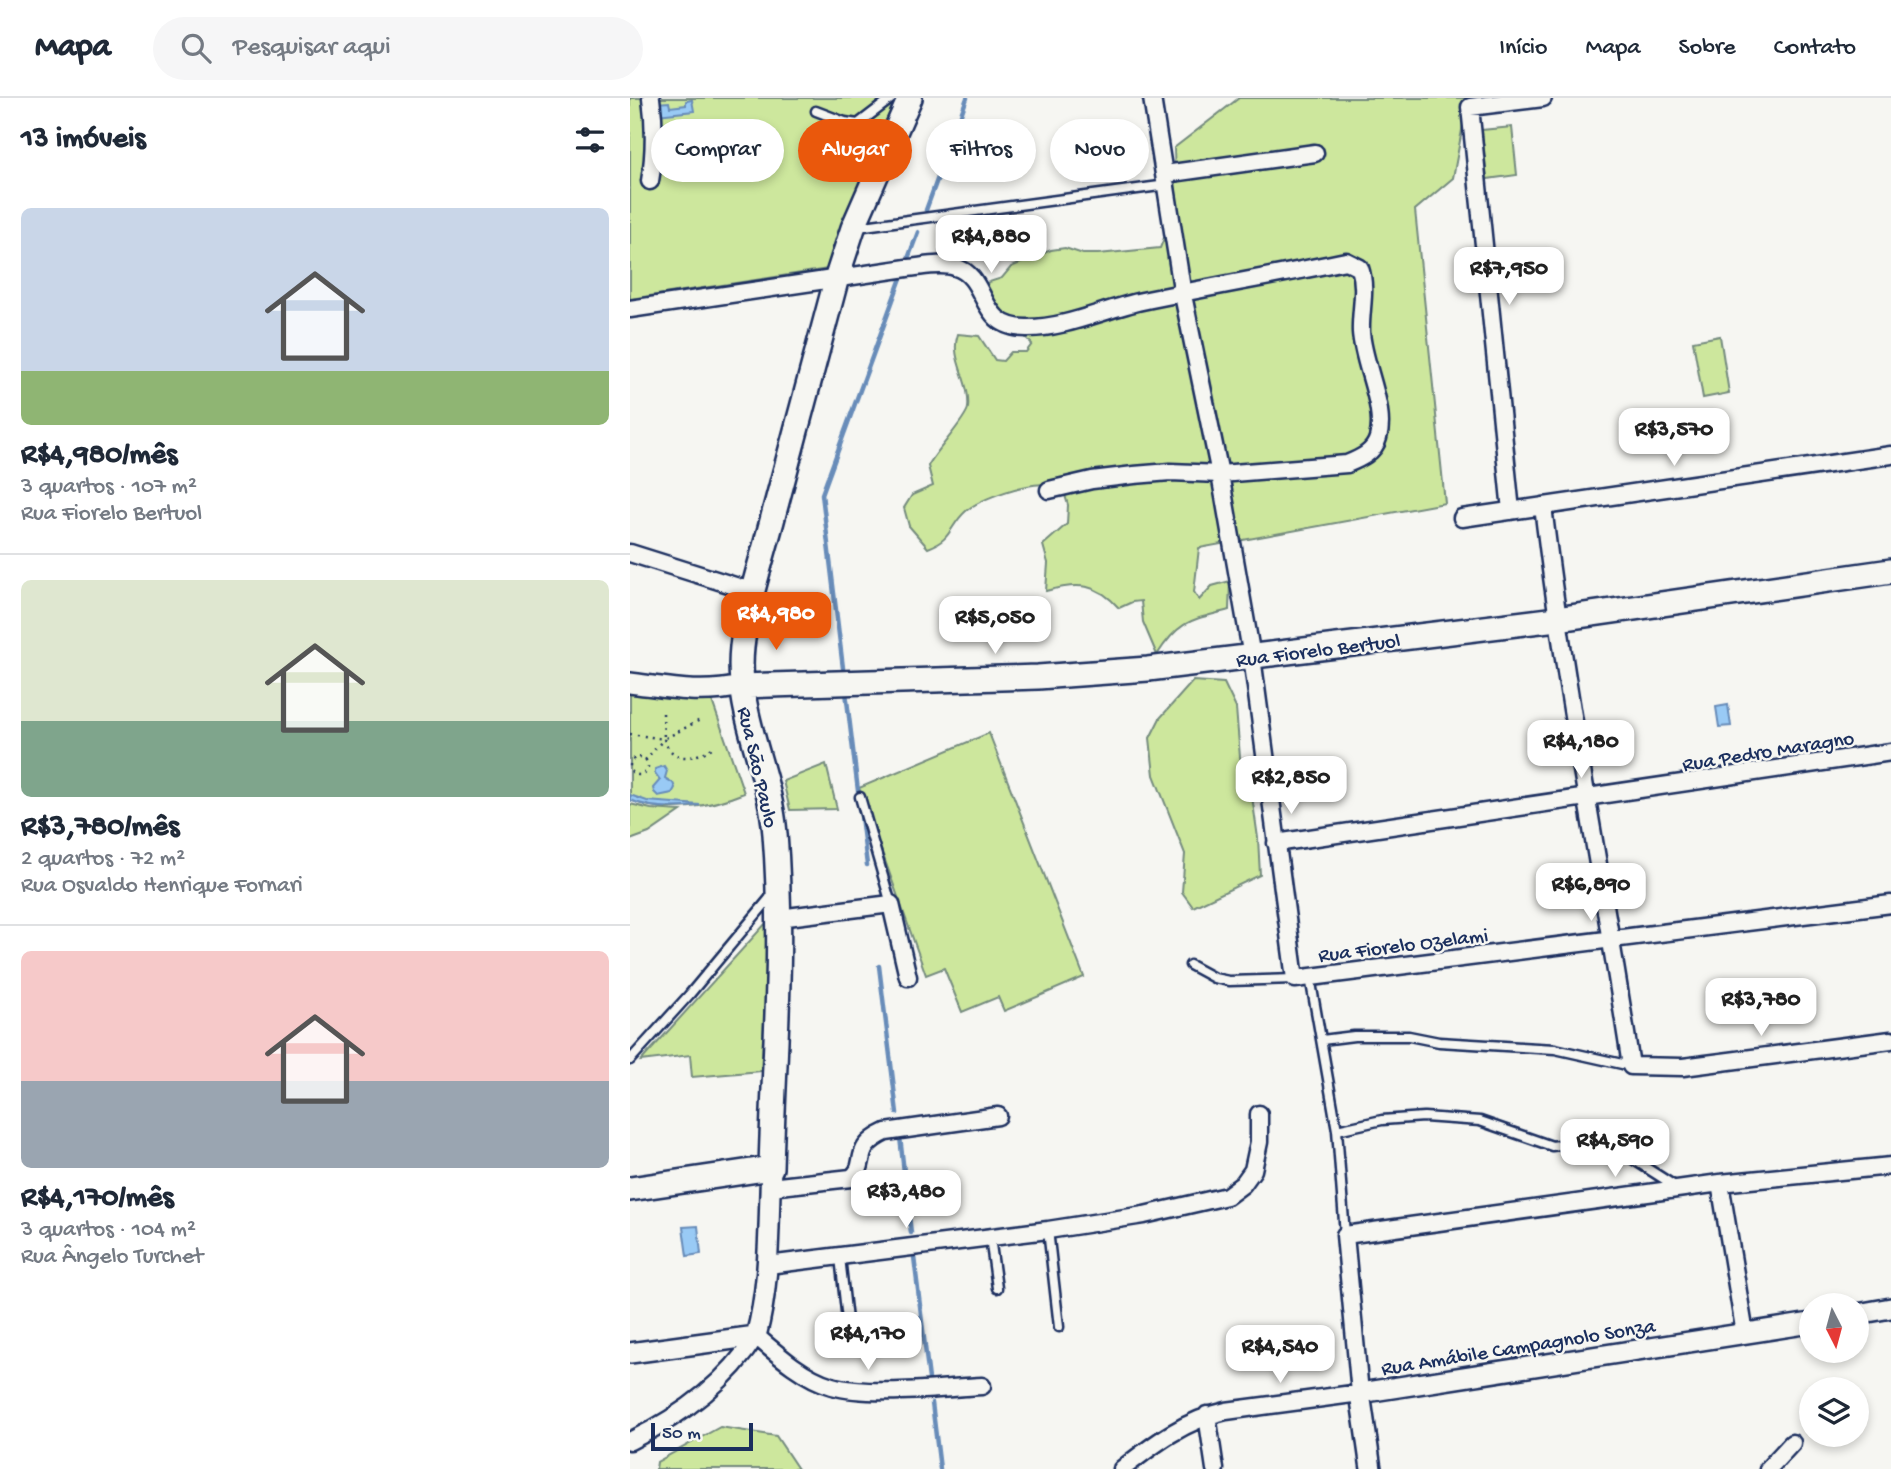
<!DOCTYPE html>
<html lang="pt">
<meta charset="utf-8">
<style>
:root{--surface:#fff;--page:#f6f6f7;--text:#1f2937;--muted:#747a83;--line:#e0e1e3;--accent:#ea580c}
body{margin:0;font-family:"Gochi Hand",sans-serif;background:var(--page);color:var(--text);height:100vh;display:flex;flex-direction:column;font-size:26px;white-space:nowrap}
*{box-sizing:border-box;margin:0}
p{font-size:23px;color:var(--muted)}
.icon{flex:none;width:38px;height:38px;fill:none;stroke:currentColor;stroke-width:2;stroke-linecap:round;stroke-linejoin:round}
.map{position:relative;flex:1;overflow:hidden}
.panel{display:flex;flex-direction:column;background:var(--surface);width:630px}
.panel>*{flex:none}
.hud{position:absolute;left:21px;top:21px;width:665px;height:63px;display:flex;gap:14px}
.needle{width:46px;rotate:174deg}
.fabs{position:absolute;left:1169px;top:1195px;display:grid;gap:14px}
.fabs a{display:grid;place-items:center;width:70px;height:70px;border-radius:50%;background:var(--surface);box-shadow:0 4px 10px #0003;font-size:35px}
.scale{position:absolute;left:21px;bottom:18px;width:102px;box-sizing:border-box;padding-left:7px;border:4px solid #1b2f5e;border-top:0;font-size:19px;line-height:24px;white-space:nowrap;color:#1b2f5e;-webkit-text-stroke:5px #f6f6f2;paint-order:stroke}
.price{position:absolute;translate:-50% -60px;padding:0 16px;border-radius:14px;background:#fff;color:#222;font-size:23px;line-height:46px;filter:drop-shadow(0 2px 4px #0008)}
.price::after{content:'';position:absolute;left:50%;top:42px;width:21px;height:16px;margin-left:-10px;background:inherit;clip-path:polygon(0 0,100% 0,50% 100%)}
.price.on{background:var(--accent);color:#fff}
ul{padding:0;list-style:none}
li{display:grid;align-content:center;gap:14px;height:371px;padding:0 21px}
li+li{border-top:2px solid var(--line)}
li span{display:grid;place-items:center;height:217px;border-radius:10px;color:#555}
li>.icon{margin-inline-start:auto}
span .icon{width:126px;height:126px;fill:#fffc;stroke-width:1}
li b{font-size:30px}
h2{display:flex;justify-content:space-between;align-items:center;height:84px;padding:0 21px;font-size:30px}
.tag{padding:0 24px;border-radius:32px;background:var(--surface);box-shadow:0 4px 10px #0003;font-size:24px;line-height:63px}
.tag.on{background:var(--accent);color:#fff}
header{display:flex;align-items:center;gap:42px;box-sizing:border-box;height:98px;padding:0 35px;background:var(--surface);border-bottom:2px solid var(--line)}
header strong{font-size:33px}
nav{display:flex;gap:38px;margin-inline-start:auto;font-size:24px}
.search{width:490px;height:63px;background:var(--page);display:flex;align-items:center;gap:18px;box-sizing:border-box;padding:0 24px;border-radius:38px;color:var(--muted);font-size:26px}
main{display:flex;flex:1;min-height:0}
.map>svg:first-child{display:block}
.green{fill:#cde79d;stroke:#748b7e;stroke-width:2}
.water{fill:#99caf5;stroke:#678cb9;stroke-width:2}
.lines{fill:none;stroke-linecap:round;stroke-linejoin:round}
.stream{stroke:#678cb9;stroke-width:4.5}
.service-casing{stroke:#1b2f5e;stroke-width:13}
.minor-casing{stroke:#1b2f5e;stroke-width:21}
.tertiary-casing{stroke:#1b2f5e;stroke-width:24}
.secondary-casing{stroke:#1b2f5e;stroke-width:28}
.path{stroke:#1b2f5e;stroke-width:2.5;stroke-dasharray:2 5;stroke-linecap:butt}
.service{stroke:#f6f6f2;stroke-width:8}
.minor{stroke:#f6f6f2;stroke-width:16}
.tertiary{stroke:#f6f6f2;stroke-width:19}
.secondary{stroke:#f6f6f2;stroke-width:23}
.labels{text-anchor:middle;stroke-width:5;stroke-linejoin:round;paint-order:stroke}
.street-label{font-size:21px;fill:#1b2f5e;stroke:#f6f6f2}
</style>
<header>
<strong>Mapa</strong>
<div class="search"><svg class="icon" aria-label="search" viewBox="0 0 24 24"><circle cx="10" cy="10" r="6"/><path d="M15 15l6 6"/></svg>Pesquisar aqui</div>
<nav><a>Início</a><a>Mapa</a><a>Sobre</a><a>Contato</a></nav>
</header>
<main>
<section class="panel">
<h2>13 imóveis<svg class="icon" aria-label="filters" viewBox="0 0 24 24"><path d="M4 7h16M4 17h16"/><circle cx="9" cy="7" r="2"/><circle cx="15" cy="17" r="2"/></svg></h2>
<ul>
<li><span style="background:linear-gradient(#c9d6e8 75%,#8fb573 0)"><svg class="icon" aria-label="home" viewBox="0 0 24 24"><path d="M3 11l9-7 9 7M6 9v11h12V9"/></svg></span><div><b>R$4,980/mês</b><p>3 quartos · 107 m²</p><p>Rua Fiorelo Bertuol</p></div></li>
<li><span style="background:linear-gradient(#dfe7d0 65%,#7fa58c 0)"><svg class="icon" aria-label="home" viewBox="0 0 24 24"><path d="M3 11l9-7 9 7M6 9v11h12V9"/></svg></span><div><b>R$3,780/mês</b><p>2 quartos · 72 m²</p><p>Rua Osvaldo Henrique Fornari</p></div></li>
<li><span style="background:linear-gradient(#f6c9c9 60%,#9aa5b1 0)"><svg class="icon" aria-label="home" viewBox="0 0 24 24"><path d="M3 11l9-7 9 7M6 9v11h12V9"/></svg></span><div><b>R$4,170/mês</b><p>3 quartos · 104 m²</p><p>Rua Ângelo Turchet</p></div></li>
</ul>
</section>
<div class="map">
<svg width="1261" height="1371" viewBox="0 0 1261 1371">
<rect width="100%" height="100%" fill="#f6f6f2"/>
<filter id="ink" filterUnits="userSpaceOnUse"><feTurbulence type="fractalNoise" baseFrequency=".0143" numOctaves="2"/><feDisplacementMap in="SourceGraphic" scale="14" xChannelSelector="R" yChannelSelector="G"/><feConvolveMatrix kernelMatrix="1 2 1 2 8 2 1 2 1" color-interpolation-filters="sRGB"/></filter>
<g filter="url(#ink)">
<path class="green" d="M 0,0 L 266,0 L 235,71 L 198,171 L 0,201 Z
M 609,0 L 838,0 L 823,80 L 785,112 L 815,405 L 569,450 L 564,494 L 569,502 L 582,488 L 600,483 L 599,512 C 562,522 550,521 527,557 L 513,524 L 511,503 L 502,504 L 489,510 C 467,485 448,484 416,493 L 418,465 L 413,447 L 437,426 L 438,407 L 434,394 C 430,392 424,388 419,387 C 400,383 351,400 336,413 C 319,428 323,441 298,450 L 279,428 L 274,410 L 282,397 L 303,388 L 298,368 C 305,354 337,320 338,310 C 341,283 319,261 328,236 L 349,238 L 365,262 L 373,263 L 381,254 L 396,254 L 402,246 C 398,242 394,237 389,234 C 368,220 339,222 350,187 L 372,180 L 381,169 L 421,152 L 435,150 L 453,156 L 468,156 L 530,150 L 546,111 L 544,50 Z
M 882,29 L 887,77 L 857,81 L 852,32 Z
M 1090,238 L 1099,295 L 1073,300 L 1063,243 Z
M 563,583 L 594,585 L 606,610 L 610,659 L 622,698 L 628,740 L 630,777 L 563,809 L 552,794 L 555,756 L 524,677 L 520,640 L 530,620 Z
M 0,588 L 81,600 L 114,695 C 80,709 36,717 0,702 Z
M 359,635 L 454,879 L 374,913 L 368,899 L 332,914 L 314,870 L 296,877 L 229,690 Z
M 196,666 L 207,711 L 160,712 L 153,683 Z
M 0,706 L 21,711 L 51,713 L 19,735 L 0,742 Z
M 136,825 L 136,893 L 131,973 L 62,979 L 60,957 L 11,963 Z
M 90,1329 L 146,1338 L 168,1371 L 26,1371 L 27,1364 Z"/>
<path class="water" d="M 62,2 L 64,13 L 27,17 L 26,5 L 39,4 L 40,9 L 56,7 L 56,3 Z
M 1098,607 L 1101,628 L 1089,629 L 1086,609 Z
M 34,668 L 37,673 L 35,680 L 43,685 L 45,690 L 42,695 L 28,698 L 24,694 L 23,690 L 30,682 L 25,675 L 25,671 Z
M 0,697 L 17,703 L 70,707 C 47,711 22,711 0,702 Z
M 68,1128 L 71,1156 L 57,1158 L 53,1129 Z"/>
<g class="lines">
<path class="stream" d="M 296,112 L 337,0
M 279,158 L 288,134
M 213,570 L 192,396 L 271,180
M 216,594 L 229,701
M 230,710 L 237,767
M 249,868 L 267,1015
M 270,1039 L 281,1135
M 284,1159 L 299,1281
M 302,1305 L 310,1371"/>
<defs>
<path id="service" d="M 186,13 L 215,24 L 228,26 L 262,0
M 227,129 L 537,87
M 230,699 L 261,806
M 560,867 L 584,880 L 599,883 L 665,881
M 680,879 L 707,1032 L 715,1137
M 692,942 L 724,938 L 779,938 L 809,944 L 925,951 L 1001,968
M 0,962 L 59,897 L 144,795
M 707,1032 L 752,1022 L 794,1019 L 850,1023 L 922,1048 L 965,1042 L 979,1046 L 1048,1090
M 418,1132 L 429,1229
M 360,1139 L 367,1190
M 217,1222 L 230,1237
M 204,1234 L 217,1222 L 210,1159"/>
<path id="minor" d="M 522,0 L 553,197 L 590,376 L 622,559 L 665,881 L 1261,806
M 535,76 L 685,55
M 20,83 C 25,55 25,29 21,0
M 0,211 L 277,170 C 292,169 311,164 325,169 C 360,179 346,231 398,230 C 436,230 475,211 512,203 C 580,189 648,177 716,163 L 730,170 C 737,191 730,213 731,234 C 733,267 757,310 748,340 C 744,355 729,361 717,366 L 590,376 L 540,374 L 504,377 L 462,382 L 419,392
M 913,408 C 935,596 973,781 1001,968 L 1053,969 L 1261,942
M 881,413 L 840,9 L 913,0
M 832,420 L 1261,357
M 0,455 L 124,494
M 646,745 L 1261,654
M 149,820 L 261,806 L 278,879
M 1090,1085 L 1115,1236
M 140,1089 L 221,1080 C 240,1067 219,1051 256,1034 L 368,1018
M 138,1167 L 418,1132 L 514,1117 L 597,1098 L 613,1086 L 623,1072 L 629,1044 L 629,1016
M 577,1317 L 585,1371
M 0,1343 C 49,1319 97,1284 126,1238 C 148,1257 174,1280 202,1288 C 241,1299 311,1290 352,1288
M 492,1371 C 524,1346 555,1322 596,1313 L 730,1295 L 715,1137 L 1090,1085 L 1261,1068
M 1138,1371 L 1162,1345"/>
<path id="tertiary" d="M 0,585 C 40,590 71,597 111,588
M 1227,1216 L 1261,1210
M 0,1255 L 126,1238 C 141,1183 138,1126 141,1070
M 741,1371 L 730,1295 L 1181,1225"/>
<path id="secondary" d="M 111,588 L 408,579 L 518,571 L 927,521 L 1261,473
M 0,1091 L 141,1070 C 144,959 154,847 145,736 C 140,672 105,615 112,549 C 117,504 133,459 144,415 C 165,337 186,258 207,179 L 223,130 L 280,0"/>
</defs>
<use href="#service" class="service-casing"/>
<use href="#minor" class="minor-casing"/>
<use href="#tertiary" class="tertiary-casing"/>
<use href="#secondary" class="secondary-casing"/>
<path class="path" d="M 33,615 L 34,641 L 70,622
M 0,636 L 34,641
M 34,641 C 42,666 65,661 82,650
M0 668a9 9 0 1 1 18 0a9 9 0 1 1-18 0Z
M 15,662 L 34,641"/>
<use href="#service" class="service"/>
<use href="#minor" class="minor"/>
<use href="#tertiary" class="tertiary"/>
<use href="#secondary" class="secondary"/>
</g>
</g>
<g class="labels">
<g class="street-label">
<text transform="translate(688 551) rotate(-7)" y="7">Rua Fiorelo Bertuol</text>
<text transform="translate(1138 652) rotate(-9)" y="7">Rua Pedro Maragno</text>
<text transform="translate(129 669) rotate(77)" y="7">Rua São Paulo</text>
<text transform="translate(773 846) rotate(-7)" y="7">Rua Fiorelo Ozelami</text>
<text transform="translate(888 1248) rotate(-9)" y="7">Rua Amábile Campagnolo Sonza</text>
</g>
</g>
</svg>
<div class="fabs">
<a><svg class="needle" viewBox="-14 -14 28 28"><path d="M0-13l5 13h-10z" fill="#e53935"/><path d="M0 13l5-13h-10z" fill="#747a83"/></svg></a>
<a><svg class="icon" aria-label="layers" viewBox="0 0 24 24"><path d="M12 4l9 5-9 5-9-5zM3 14l9 5 9-5"/></svg></a>
</div>
<div class="scale">50 m</div>
<b class="price" style="left:361px;top:177px">R$4,880</b>
<b class="price" style="left:879px;top:209px">R$7,950</b>
<b class="price" style="left:1044px;top:370px">R$3,570</b>
<b class="price on" style="left:146px;top:554px">R$4,980</b>
<b class="price" style="left:365px;top:558px">R$5,050</b>
<b class="price" style="left:951px;top:682px">R$4,180</b>
<b class="price" style="left:661px;top:718px">R$2,850</b>
<b class="price" style="left:961px;top:825px">R$6,890</b>
<b class="price" style="left:1131px;top:940px">R$3,780</b>
<b class="price" style="left:985px;top:1081px">R$4,590</b>
<b class="price" style="left:276px;top:1132px">R$3,480</b>
<b class="price" style="left:238px;top:1274px">R$4,170</b>
<b class="price" style="left:650px;top:1287px">R$4,540</b>
<div class="hud">
<a class="tag">Comprar</a>
<a class="tag on">Alugar</a>
<a class="tag">Filtros</a>
<a class="tag">Novo</a>
</div>
</div>
</main>
